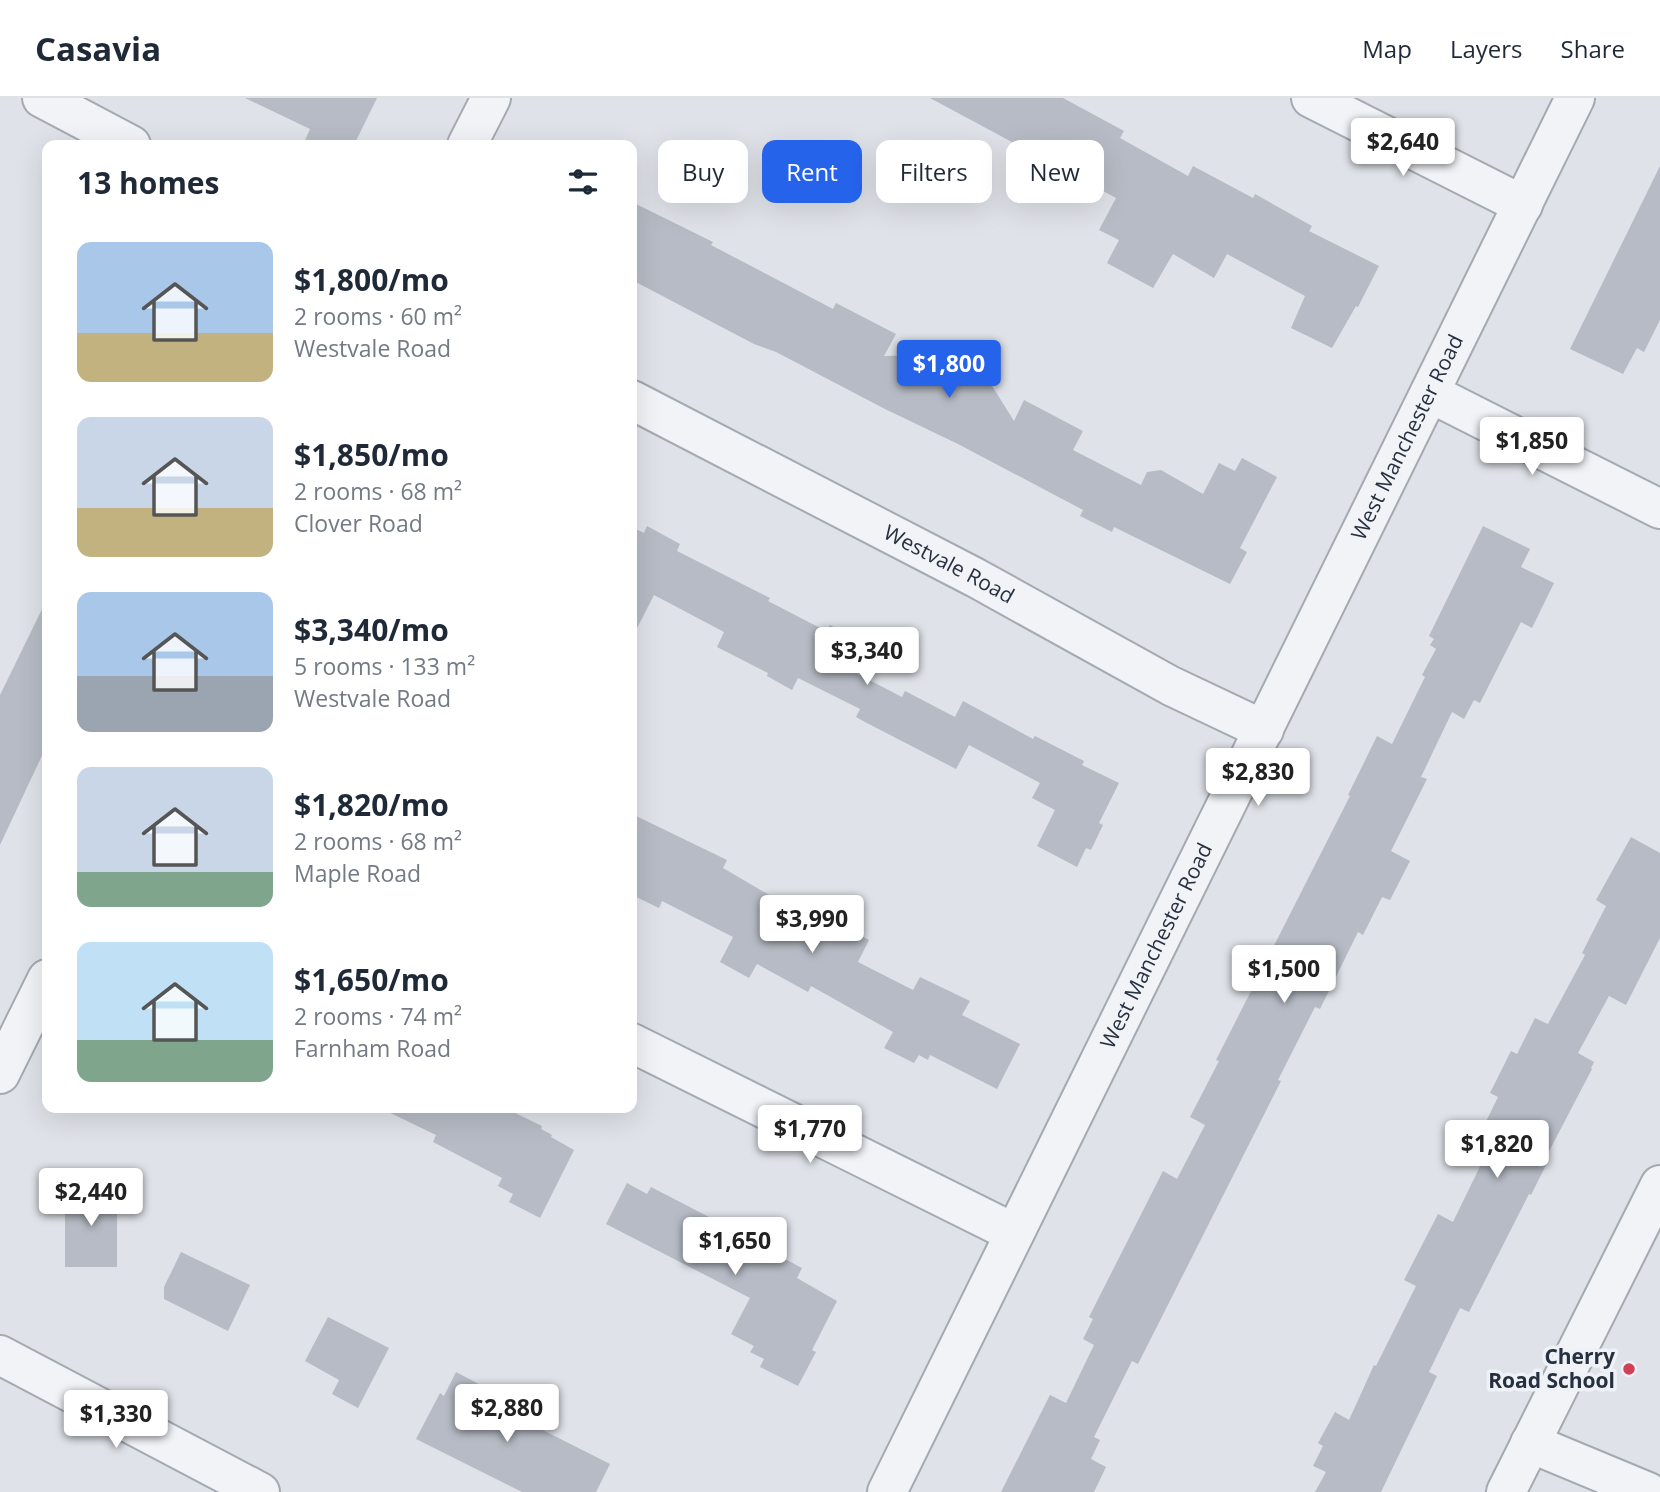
<!DOCTYPE html>
<meta charset="utf-8">
<style>
:root{--surface:#fff;--page:#f2f2f3;--text:#1f2937;--muted:#747a83;--line:#e0e1e3;--accent:#2563eb}
body{margin:0;font-family:"Open Sans",sans-serif;background:var(--page);color:var(--text);height:100vh;display:flex;flex-direction:column;font-size:26px;white-space:nowrap}
*{box-sizing:border-box;margin:0}
p{font-size:23px;color:var(--muted)}
.icon{flex:none;width:38px;height:38px;fill:none;stroke:currentColor;stroke-width:2;stroke-linecap:round;stroke-linejoin:round}
.map{position:relative;flex:1;overflow:hidden}
.side{position:absolute;left:42px;top:42px;width:595px;height:973px;display:flex;flex-direction:column;background:var(--surface);border-radius:14px;box-shadow:0 7px 28px #0002}
.side>*{flex:none}
.top-card{position:absolute;left:658px;top:42px;width:665px;height:63px;display:flex;gap:14px}
.price{position:absolute;translate:-50% -60px;padding:0 16px;border-radius:7px;background:#fff;color:#222;font-size:23px;line-height:46px;filter:drop-shadow(0 2px 4px #0008)}
.price::after{content:'';position:absolute;left:50%;top:42px;width:21px;height:16px;margin-left:-10px;background:inherit;clip-path:polygon(0 0,100% 0,50% 100%)}
.price.active{background:var(--accent);color:#fff}
ul{padding:0;list-style:none}
li{display:flex;align-items:center;gap:21px;height:175px;padding:0 35px}
li span{display:grid;place-items:center;flex:none;width:196px;height:140px;border-radius:14px;color:#555}
li>.icon{margin-inline-start:auto}
span .icon{width:84px;height:84px;fill:#fffc;stroke-width:1}
li b{font-size:30px}
h2{display:flex;justify-content:space-between;align-items:center;height:84px;padding:0 35px;font-size:30px}
.chip{padding:0 24px;border-radius:14px;background:var(--surface);box-shadow:0 7px 28px #0002;font-size:24px;line-height:63px}
.chip.active{background:var(--accent);color:#fff}
header{display:flex;align-items:center;gap:42px;box-sizing:border-box;height:98px;padding:0 35px;background:var(--surface);border-bottom:2px solid var(--line)}
header strong{font-size:33px}
nav{display:flex;gap:38px;margin-inline-start:auto;font-size:24px}
.map>svg:first-child{display:block}
.building{fill:#b6bbc5}
.lines{fill:none;stroke-linecap:round;stroke-linejoin:round}
.minor-casing{stroke:#a4a9b2;stroke-width:42}
.minor{stroke:#f1f3f7;stroke-width:38}
.poi-dot{fill:#d14055;stroke:#eef1f6;stroke-width:2.5}
.labels{text-anchor:middle;stroke-width:7;stroke-linejoin:round;paint-order:stroke}
.street-label{font-size:21px;fill:#273040;stroke:#eef1f6}
.poi-label{font-size:21px;font-weight:bold;fill:#273040;stroke:#eef1f6;text-anchor:end}
</style>
<header>
<strong>Casavia</strong>
<nav><a>Map</a><a>Layers</a><a>Share</a></nav>
</header>
<div class="map">
<svg width="1660" height="1394" viewBox="0 0 1660 1394">
<rect width="100%" height="100%" fill="#dfe2e8"/>
<path class="building" d="M 245,0 L 377,0 L 354,47 L 303,47 L 310,31 Z
M 930,0 L 1063,0 L 1124,33 L 1120,40 L 1188,78 L 1193,68 L 1253,100 L 1255,96 L 1312,128 L 1309,133 L 1379,168 L 1358,209 L 1356,208 L 1332,250 L 1291,230 L 1305,198 L 1227,156 L 1214,180 L 1173,156 L 1153,190 L 1107,165 L 1119,142 L 1099,132 L 1116,100 Z
M 1660,68 L 1660,222 L 1644,254 L 1637,250 L 1623,276 L 1570,251 Z
M 632,104 L 713,144 L 711,147 L 833,211 L 836,205 L 896,236 L 884,258 L 972,256 L 1014,323 L 1024,302 L 1083,333 L 1073,352 L 1141,387 L 1147,374 L 1161,372 L 1203,396 L 1219,365 L 1235,373 L 1242,360 L 1277,379 L 1240,450 L 1247,454 L 1230,486 L 1114,429 L 1112,434 L 1080,418 L 1083,412 L 958,346 L 885,311 L 776,254 L 754,246 L 632,182 Z
M 647,428 L 680,446 L 677,453 L 770,500 L 768,503 L 826,533 L 830,527 L 862,544 L 848,571 L 902,599 L 905,593 L 955,619 L 963,603 L 1033,641 L 1035,638 L 1084,663 L 1082,667 L 1119,685 L 1099,725 L 1103,727 L 1091,752 L 1086,750 L 1077,769 L 1037,748 L 1055,712 L 1032,700 L 1040,685 L 969,647 L 956,671 L 865,624 L 856,619 L 860,611 L 798,580 L 792,592 L 767,578 L 768,575 L 717,549 L 724,534 L 654,497 L 632,540 L 632,429 L 644,435 Z
M 1483,428 L 1530,451 L 1521,469 L 1554,485 L 1532,530 L 1521,524 L 1480,605 L 1474,602 L 1464,621 L 1452,614 L 1421,679 L 1427,681 L 1391,753 L 1410,763 L 1390,802 L 1382,799 L 1363,837 L 1358,834 L 1320,911 L 1315,909 L 1278,982 L 1281,983 L 1138,1266 L 1132,1263 L 1094,1339 L 1100,1342 L 1091,1361 L 1106,1369 L 1094,1394 L 1001,1394 L 1050,1297 L 1066,1305 L 1094,1247 L 1083,1241 L 1093,1221 L 1089,1219 L 1163,1073 L 1177,1081 L 1205,1027 L 1190,1019 L 1219,963 L 1216,962 L 1350,698 L 1348,697 L 1377,638 L 1392,646 L 1425,579 L 1422,577 L 1436,551 L 1430,547 L 1434,541 L 1429,538 Z
M 47,501 L 47,647 L 0,747 L 0,597 Z
M 632,716 L 727,762 L 723,770 L 826,830 L 831,821 L 869,842 L 858,864 L 913,892 L 920,879 L 970,903 L 962,917 L 1020,946 L 997,991 L 930,957 L 928,962 L 919,957 L 914,965 L 884,950 L 893,934 L 811,888 L 808,894 L 757,866 L 749,880 L 720,864 L 733,839 L 662,803 L 659,810 L 632,797 Z
M 1631,739 L 1660,755 L 1660,840 L 1626,907 L 1609,898 L 1578,955 L 1594,964 L 1591,970 L 1592,971 L 1545,1061 L 1548,1063 L 1531,1097 L 1529,1096 L 1469,1214 L 1460,1210 L 1429,1274 L 1437,1278 L 1381,1394 L 1315,1394 L 1326,1374 L 1313,1368 L 1323,1348 L 1318,1345 L 1335,1314 L 1349,1322 L 1374,1267 L 1376,1268 L 1416,1188 L 1404,1182 L 1438,1116 L 1453,1124 L 1485,1058 L 1472,1052 L 1498,999 L 1490,995 L 1511,953 L 1517,956 L 1535,920 L 1548,926 L 1585,857 L 1582,855 L 1606,808 L 1596,802 Z
M 380,1010 L 505,1010 L 542,1028 L 541,1031 L 552,1037 L 551,1039 L 574,1052 L 540,1120 L 509,1104 L 513,1096 L 498,1088 L 502,1080 L 433,1044 L 436,1037 Z
M 627,1085 L 647,1096 L 651,1089 L 738,1134 L 737,1136 L 802,1170 L 797,1180 L 837,1203 L 812,1252 L 816,1254 L 798,1288 L 760,1269 L 764,1261 L 750,1254 L 754,1248 L 731,1236 L 750,1200 L 606,1126 Z
M 65,1092 L 117,1092 L 117,1169 L 65,1169 Z
M 181,1154 L 250,1187 L 228,1233 L 164,1201 L 164,1189 Z
M 328,1219 L 389,1250 L 358,1310 L 332,1296 L 339,1282 L 305,1263 Z
M 456,1274 L 490,1292 L 485,1303 L 610,1366 L 596,1394 L 522,1394 L 416,1341 L 440,1295 L 444,1298 Z"/>
<g class="lines">
<defs>
<g id="minor">
<path d="M 42,0 L 131,47"/>
<path d="M 1311,0 L 1523,107"/>
<path d="M 467,47 L 491,0"/>
<path d="M 1430,295 L 1660,411"/>
<path id="s1" d="M 632,302 L 976,480 L 1171,588 L 1264,632"/>
<path d="M 632,945 L 1014,1135"/>
<path d="M 0,976 L 47,881"/>
<path d="M 0,1257 L 260,1394"/>
<path d="M 1530,1345 L 1648,1394"/>
<path id="s2" d="M 887,1394 L 1575,0"/>
<path d="M 1506,1394 L 1660,1087"/>
</g>
</defs>
<use href="#minor" class="minor-casing"/>
<use href="#minor" class="minor"/>
</g>
<circle class="poi-dot" cx="1629" cy="1271" r="7"/>
<g class="labels">
<g class="street-label">
<text dy="7" stroke="none"><textPath href="#s2" startOffset="1176">West Manchester Road</textPath></text>
<text dy="7" stroke="none"><textPath href="#s1" startOffset="357">Westvale Road</textPath></text>
<text dy="7" stroke="none"><textPath href="#s2" startOffset="609">West Manchester Road</textPath></text>
</g>
<g class="poi-label">
<text x="1615" y="1266">Cherry<tspan x="1615" dy="24">Road School</tspan></text>
</g>
</g>
</svg>
<b class="price" style="left:1403px;top:80px">$2,640</b>
<b class="price active" style="left:949px;top:302px">$1,800</b>
<b class="price" style="left:1532px;top:379px">$1,850</b>
<b class="price" style="left:867px;top:589px">$3,340</b>
<b class="price" style="left:1258px;top:710px">$2,830</b>
<b class="price" style="left:812px;top:857px">$3,990</b>
<b class="price" style="left:1284px;top:907px">$1,500</b>
<b class="price" style="left:810px;top:1067px">$1,770</b>
<b class="price" style="left:1497px;top:1082px">$1,820</b>
<b class="price" style="left:91px;top:1130px">$2,440</b>
<b class="price" style="left:735px;top:1179px">$1,650</b>
<b class="price" style="left:507px;top:1346px">$2,880</b>
<b class="price" style="left:116px;top:1352px">$1,330</b>
<div class="top-card">
<a class="chip">Buy</a>
<a class="chip active">Rent</a>
<a class="chip">Filters</a>
<a class="chip">New</a>
</div>
<section class="side">
<h2>13 homes<svg class="icon" aria-label="filters" viewBox="0 0 24 24"><path d="M4 7h16M4 17h16"/><circle cx="9" cy="7" r="2"/><circle cx="15" cy="17" r="2"/></svg></h2>
<ul>
<li><span style="background:linear-gradient(#a9c7e8 65%,#c2b280 0)"><svg class="icon" aria-label="home" viewBox="0 0 24 24"><path d="M3 11l9-7 9 7M6 9v11h12V9"/></svg></span><div><b>$1,800/mo</b><p>2 rooms · 60 m²</p><p>Westvale Road</p></div></li>
<li><span style="background:linear-gradient(#c9d6e8 65%,#c2b280 0)"><svg class="icon" aria-label="home" viewBox="0 0 24 24"><path d="M3 11l9-7 9 7M6 9v11h12V9"/></svg></span><div><b>$1,850/mo</b><p>2 rooms · 68 m²</p><p>Clover Road</p></div></li>
<li><span style="background:linear-gradient(#a9c7e8 60%,#9aa5b1 0)"><svg class="icon" aria-label="home" viewBox="0 0 24 24"><path d="M3 11l9-7 9 7M6 9v11h12V9"/></svg></span><div><b>$3,340/mo</b><p>5 rooms · 133 m²</p><p>Westvale Road</p></div></li>
<li><span style="background:linear-gradient(#c9d6e8 75%,#7fa58c 0)"><svg class="icon" aria-label="home" viewBox="0 0 24 24"><path d="M3 11l9-7 9 7M6 9v11h12V9"/></svg></span><div><b>$1,820/mo</b><p>2 rooms · 68 m²</p><p>Maple Road</p></div></li>
<li><span style="background:linear-gradient(#bfe0f5 70%,#7fa58c 0)"><svg class="icon" aria-label="home" viewBox="0 0 24 24"><path d="M3 11l9-7 9 7M6 9v11h12V9"/></svg></span><div><b>$1,650/mo</b><p>2 rooms · 74 m²</p><p>Farnham Road</p></div></li>
</ul>
</section>
</div>
